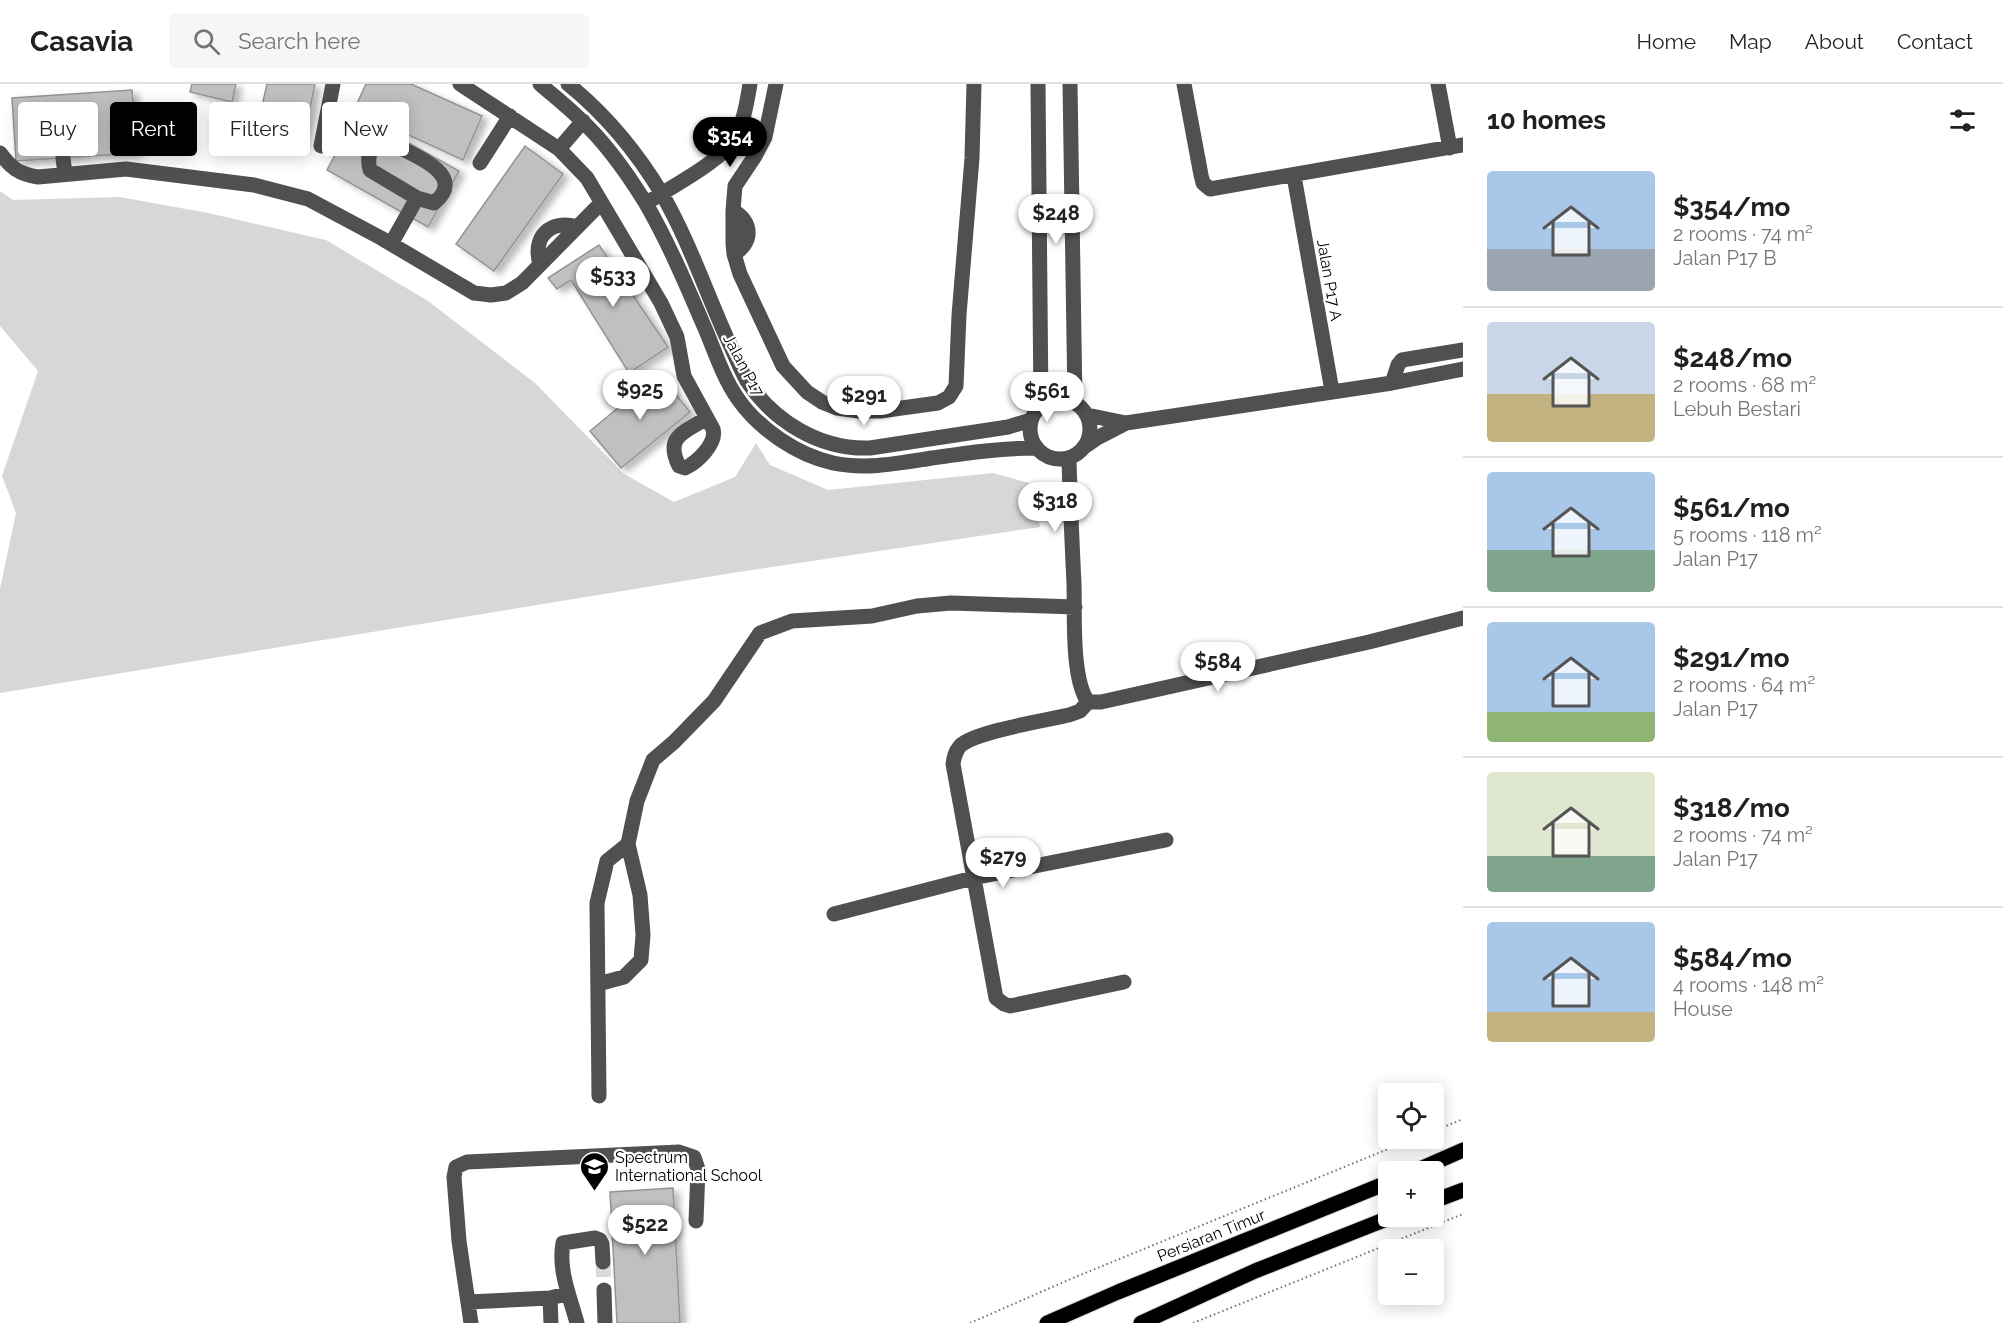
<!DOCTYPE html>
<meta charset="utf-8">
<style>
:root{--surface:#fff;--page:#f6f6f6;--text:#202124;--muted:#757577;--line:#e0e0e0;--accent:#000}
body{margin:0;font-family:Raleway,sans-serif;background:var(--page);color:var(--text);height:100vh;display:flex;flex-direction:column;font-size:22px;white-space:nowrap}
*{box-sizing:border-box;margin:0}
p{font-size:20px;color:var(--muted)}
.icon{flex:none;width:33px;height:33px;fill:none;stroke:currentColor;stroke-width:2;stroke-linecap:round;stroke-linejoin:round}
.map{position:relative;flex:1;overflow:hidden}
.sheet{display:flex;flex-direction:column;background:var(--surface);width:540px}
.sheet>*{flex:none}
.hud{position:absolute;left:18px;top:18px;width:570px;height:54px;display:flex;gap:12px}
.buttons{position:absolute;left:1378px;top:999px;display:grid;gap:12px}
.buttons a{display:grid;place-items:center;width:66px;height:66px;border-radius:6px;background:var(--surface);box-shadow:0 3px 15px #0003;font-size:30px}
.price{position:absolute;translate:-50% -51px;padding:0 14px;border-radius:21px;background:#fff;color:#222;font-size:20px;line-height:39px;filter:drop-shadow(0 2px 3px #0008)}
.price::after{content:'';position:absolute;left:50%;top:36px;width:18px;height:14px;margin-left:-9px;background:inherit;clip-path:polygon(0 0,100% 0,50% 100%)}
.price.on{background:var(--accent);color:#fff}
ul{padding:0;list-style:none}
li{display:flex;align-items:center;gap:18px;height:150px;padding:0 24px}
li+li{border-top:2px solid var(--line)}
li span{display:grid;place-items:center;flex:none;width:168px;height:120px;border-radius:6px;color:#555}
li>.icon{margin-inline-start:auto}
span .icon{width:72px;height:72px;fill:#fffc;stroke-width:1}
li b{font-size:26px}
h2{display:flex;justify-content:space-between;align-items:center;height:72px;padding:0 24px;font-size:26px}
.pill{padding:0 21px;border-radius:6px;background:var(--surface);box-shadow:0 3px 15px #0003;font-size:21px;line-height:54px}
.pill.on{background:var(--accent);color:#fff}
header{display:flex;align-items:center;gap:36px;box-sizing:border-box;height:84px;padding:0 30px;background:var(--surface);border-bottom:2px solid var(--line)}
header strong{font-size:28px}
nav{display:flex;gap:33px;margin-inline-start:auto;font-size:21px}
.search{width:420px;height:54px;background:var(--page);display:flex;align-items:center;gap:15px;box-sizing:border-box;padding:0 21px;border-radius:6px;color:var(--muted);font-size:22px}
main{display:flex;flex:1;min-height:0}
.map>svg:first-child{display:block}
.green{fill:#d7d7d7}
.building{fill:#c0c0c0;stroke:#949494;stroke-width:1.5;filter:url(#shadow)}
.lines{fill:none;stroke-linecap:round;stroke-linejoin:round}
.minor-tunnel{stroke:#d9d9d9;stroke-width:15;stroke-dasharray:15 8;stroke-linecap:butt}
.major-casing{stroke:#dbdbdb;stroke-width:17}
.path{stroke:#727272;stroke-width:2;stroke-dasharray:1.5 3;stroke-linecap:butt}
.minor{stroke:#505050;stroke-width:15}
.major{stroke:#000;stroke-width:15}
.labels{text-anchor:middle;stroke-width:4.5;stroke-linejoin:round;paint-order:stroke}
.street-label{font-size:16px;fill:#000;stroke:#fff}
.poi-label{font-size:16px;fill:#000;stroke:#fff;text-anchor:start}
</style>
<header>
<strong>Casavia</strong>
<div class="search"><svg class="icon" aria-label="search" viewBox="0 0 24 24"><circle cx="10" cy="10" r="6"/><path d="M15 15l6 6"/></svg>Search here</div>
<nav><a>Home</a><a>Map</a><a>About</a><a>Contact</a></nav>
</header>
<main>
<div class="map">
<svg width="1463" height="1239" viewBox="0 0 1463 1239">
<defs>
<filter id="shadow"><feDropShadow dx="6" dy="4" stdDeviation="3" flood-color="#0004"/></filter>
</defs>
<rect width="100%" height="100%" fill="#fff"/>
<path class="green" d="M 0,107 L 13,116 L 120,113 L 208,129 L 326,156 L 428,217 L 535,299 L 624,390 L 674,418 L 735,393 L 756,359 L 770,381 L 828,406 L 993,389 L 1029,399 L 1040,443 L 732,489 L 0,609 L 0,505 L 16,429 L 2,392 L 38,287 L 0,242 Z"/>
<path class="building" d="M 192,0 L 236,0 L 232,18 L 190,8 Z
M 267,0 L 315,0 L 302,63 L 255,53 Z
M 366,0 L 411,0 L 482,32 L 463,76 L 354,26 Z
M 132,6 L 137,69 L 16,77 L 12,14 Z
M 357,30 L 459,87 L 428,143 L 327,86 Z
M 525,62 L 563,90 L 494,187 L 456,160 Z
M 599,161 L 668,263 L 629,289 L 571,196 L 557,205 L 548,194 Z
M 659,290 L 690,328 L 621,384 L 590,347 Z
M 673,1104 L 680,1239 L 617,1239 L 610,1108 Z"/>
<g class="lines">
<path class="minor-tunnel" d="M 603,1178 L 604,1206"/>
<defs>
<path id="major" d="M 1413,1088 L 1463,1066
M 1434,1117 L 1463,1106
M 1047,1239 L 1118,1208 L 1389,1098
M 1141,1239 L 1255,1187 L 1394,1132"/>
</defs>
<use href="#major" class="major-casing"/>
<path class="path" d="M 1434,1047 L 1463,1035
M 970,1239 L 1073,1194 L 1415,1054
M 1193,1239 L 1463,1130"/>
<path class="minor" d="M 460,0 L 559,65 L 587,94 L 661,219 L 677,253 L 684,292 L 713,345 C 717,359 698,378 685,384 L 679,382 C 664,352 685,348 707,334
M 540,0 C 554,12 568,23 581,36 C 606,59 627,89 645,118 C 669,159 688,205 707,249 C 716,271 724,295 738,315 C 759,345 797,371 833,379 C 866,386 900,379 932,374 C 967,369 1001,364 1036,364
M 568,0 C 605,30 638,70 662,110 C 688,155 705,205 726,252 C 733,266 739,283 747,297 C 774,338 821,366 870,364 L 1008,343 L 1031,336
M 776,0 L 765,53 L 755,72 L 735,102 L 733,127 L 733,160 L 734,170 L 740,190 L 783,282 L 807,308 L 822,318 L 837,324 L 859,327 L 880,327 L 938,319 L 949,313 L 956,302 L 959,231 L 972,74 L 974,0
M 1038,0 L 1041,321
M 1070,0 L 1075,318
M 1184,0 L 1201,91 L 1203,99 L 1210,105 L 1463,61
M 1438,0 L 1450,64
M 388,58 C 409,69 470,90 434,119 L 417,114 L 370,86 C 366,70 371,60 388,58 Z
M 321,62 L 333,0
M 559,65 L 583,37
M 0,69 C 11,84 19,90 38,93 L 126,85 L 254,101 L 308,115 L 381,154 L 474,209 L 491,211 L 506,209 L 522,199 L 601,119
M 63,74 L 65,90
M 480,79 L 510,32
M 1294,92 L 1332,307
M 653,115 C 676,100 721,77 735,54 C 744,37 747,18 750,0
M 733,127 C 753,137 753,159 734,170
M 391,160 L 417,114
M 540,180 C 532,153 550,135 577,143
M 1392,299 L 1398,281 L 1402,276 L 1463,266
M1030 345a30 30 0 1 1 60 0a30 30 0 1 1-60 0Z
M 1087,331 L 1126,339
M 1084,363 L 1097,354 L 1126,339 L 1392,299 L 1463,285
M 1069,374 C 1070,416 1072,458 1074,500 C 1075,530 1071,594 1088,618 L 1101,618 L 1369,558 L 1463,534
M 1088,618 L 1080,627 L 1069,631 C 1047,636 973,648 960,662 C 955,668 954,673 953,680 L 996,914 L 1004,920 L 1010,922 L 1124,898
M 834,830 L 973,794 L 1166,756
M 598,900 L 624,893 L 641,876 L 643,851 L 640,811 L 628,760
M 599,1012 L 597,819 L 607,777 L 628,760 L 637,717 L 653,676 L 674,658 L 714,617 L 760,549 L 792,537 L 872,532 L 917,522 L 951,519 L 1075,523
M 604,1206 L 605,1239
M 550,1214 L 551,1239
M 469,1218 L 550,1214 L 566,1210
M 471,1239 L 459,1157 L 454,1093 L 456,1083 L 467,1078 L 679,1068 L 694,1073 L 698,1085 L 696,1137
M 577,1239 C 570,1213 558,1186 563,1159 L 595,1154 L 600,1156 L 602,1160 L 603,1178"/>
<use href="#major" class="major"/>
</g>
<defs>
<symbol id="school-pin" viewBox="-11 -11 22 30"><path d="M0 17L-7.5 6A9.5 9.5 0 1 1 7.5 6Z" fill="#000" stroke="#fff"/><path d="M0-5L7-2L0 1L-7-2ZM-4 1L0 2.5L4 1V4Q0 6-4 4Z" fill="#fff"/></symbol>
</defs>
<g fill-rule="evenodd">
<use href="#school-pin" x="578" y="1066" width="33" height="45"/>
</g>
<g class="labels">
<g class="street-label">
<text transform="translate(1330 196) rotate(80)" y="6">Jalan P17 A</text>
<text transform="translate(744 281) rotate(62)" y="6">Jalan P17</text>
<text transform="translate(1211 1151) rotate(-22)" y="6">Persiaran Timur</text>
</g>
<g class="poi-label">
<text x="615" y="1079">Spectrum<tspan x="615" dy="18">International School</tspan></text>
</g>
</g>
</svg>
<div class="buttons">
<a><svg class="icon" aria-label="locate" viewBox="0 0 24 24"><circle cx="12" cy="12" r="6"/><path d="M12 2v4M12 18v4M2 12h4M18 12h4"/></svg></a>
<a>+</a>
<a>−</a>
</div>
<b class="price on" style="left:730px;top:84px">$354</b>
<b class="price" style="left:1056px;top:161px">$248</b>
<b class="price" style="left:613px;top:224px">$533</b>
<b class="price" style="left:640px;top:337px">$925</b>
<b class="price" style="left:1047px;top:339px">$561</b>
<b class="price" style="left:864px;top:343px">$291</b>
<b class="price" style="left:1055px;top:449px">$318</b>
<b class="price" style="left:1218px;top:609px">$584</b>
<b class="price" style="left:1003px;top:805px">$279</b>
<b class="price" style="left:645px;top:1172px">$522</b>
<div class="hud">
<a class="pill">Buy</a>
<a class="pill on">Rent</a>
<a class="pill">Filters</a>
<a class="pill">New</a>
</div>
</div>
<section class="sheet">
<h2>10 homes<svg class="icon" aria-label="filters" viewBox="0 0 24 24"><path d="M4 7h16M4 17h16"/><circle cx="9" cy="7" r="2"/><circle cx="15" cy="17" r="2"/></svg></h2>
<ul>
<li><span style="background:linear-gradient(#a9c7e8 65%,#9aa5b1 0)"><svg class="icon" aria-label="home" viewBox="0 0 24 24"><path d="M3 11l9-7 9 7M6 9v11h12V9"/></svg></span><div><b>$354/mo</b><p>2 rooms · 74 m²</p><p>Jalan P17 B</p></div></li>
<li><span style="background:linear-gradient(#c9d6e8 60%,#c2b280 0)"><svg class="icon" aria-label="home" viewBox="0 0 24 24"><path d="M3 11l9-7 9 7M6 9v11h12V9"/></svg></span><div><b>$248/mo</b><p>2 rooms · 68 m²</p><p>Lebuh Bestari</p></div></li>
<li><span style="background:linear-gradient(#a9c7e8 65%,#7fa58c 0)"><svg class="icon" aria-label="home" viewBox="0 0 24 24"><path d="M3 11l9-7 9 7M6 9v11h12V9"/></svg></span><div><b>$561/mo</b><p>5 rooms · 118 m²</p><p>Jalan P17</p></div></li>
<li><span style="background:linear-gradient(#a9c7e8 75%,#8fb573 0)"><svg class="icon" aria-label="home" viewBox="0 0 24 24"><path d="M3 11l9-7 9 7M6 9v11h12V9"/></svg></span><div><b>$291/mo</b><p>2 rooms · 64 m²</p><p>Jalan P17</p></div></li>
<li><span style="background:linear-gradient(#dfe7d0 70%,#7fa58c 0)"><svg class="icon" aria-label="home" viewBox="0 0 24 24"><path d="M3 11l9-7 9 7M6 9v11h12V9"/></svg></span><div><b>$318/mo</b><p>2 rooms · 74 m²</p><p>Jalan P17</p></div></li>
<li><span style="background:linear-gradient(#a9c7e8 75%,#c2b280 0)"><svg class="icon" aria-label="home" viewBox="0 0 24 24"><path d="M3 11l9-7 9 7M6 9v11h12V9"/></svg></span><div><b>$584/mo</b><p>4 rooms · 148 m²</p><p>House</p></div></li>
</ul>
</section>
</main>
